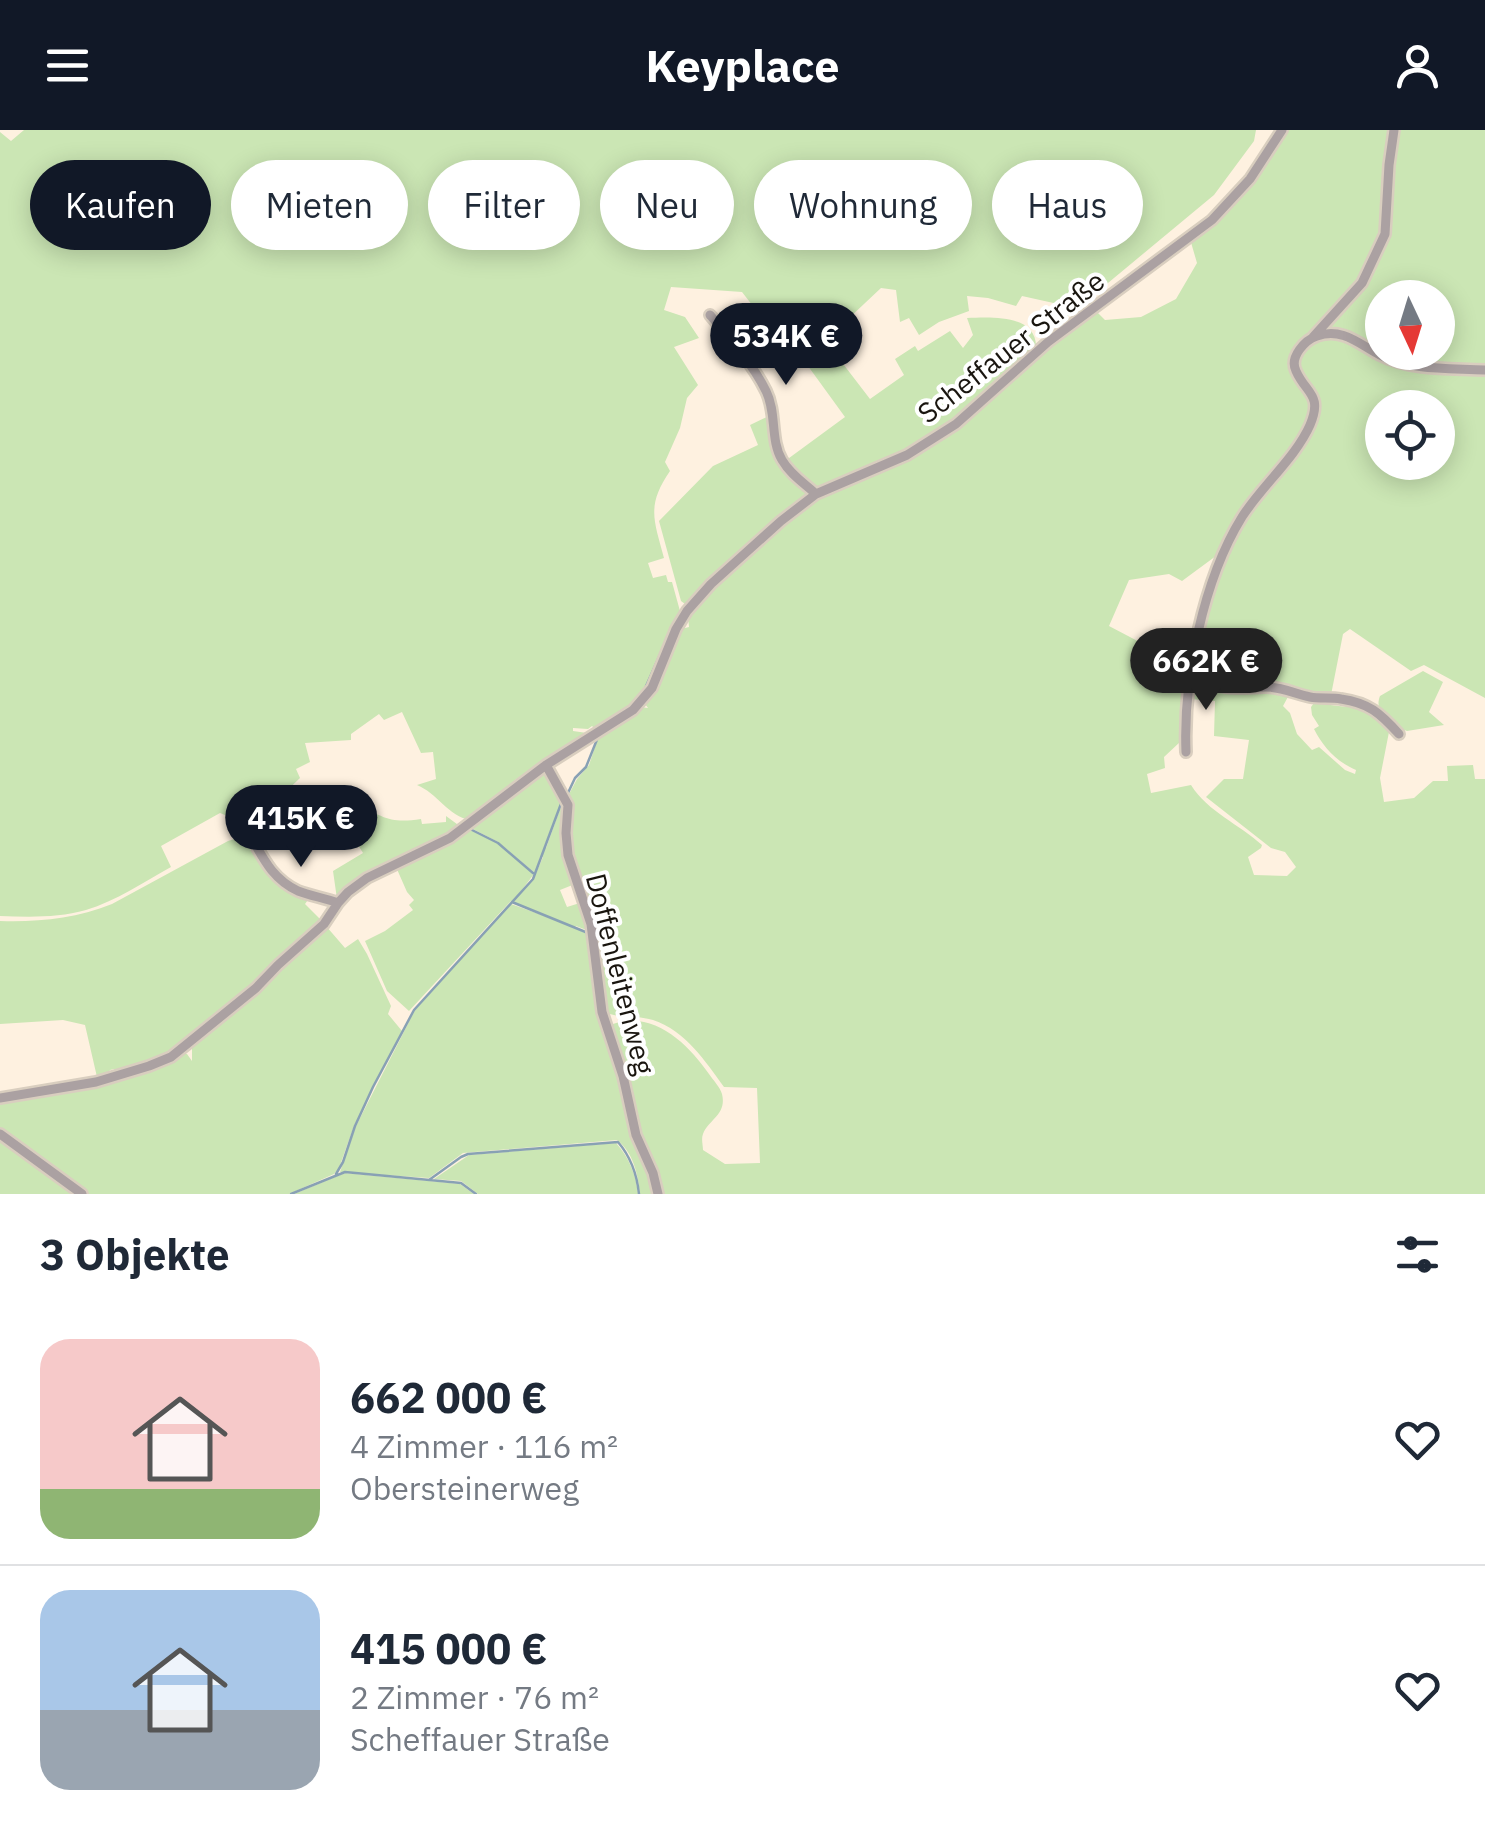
<!DOCTYPE html>
<html lang="de">
<meta charset="utf-8">
<style>
:root{--surface:#fff;--page:#f2f2f3;--text:#1f2937;--muted:#747a83;--line:#e0e1e3;--accent:#111827}
body{margin:0;font-family:"IBM Plex Sans",sans-serif;background:var(--page);color:var(--text);height:100vh;display:flex;flex-direction:column;font-size:38px;white-space:nowrap}
*{box-sizing:border-box;margin:0}
p{font-size:32px;color:var(--muted)}
.icon{flex:none;width:55px;height:55px;fill:none;stroke:currentColor;stroke-width:2;stroke-linecap:round;stroke-linejoin:round}
.map{position:relative;height:1064px;overflow:hidden}
.side{display:flex;flex-direction:column;background:var(--surface);flex:1}
.side>*{flex:none}
.top-card{position:absolute;left:30px;top:30px;width:1425px;height:90px;display:flex;gap:20px}
.needle{width:65px;rotate:176deg}
.buttons{position:absolute;left:1365px;top:150px;display:grid;gap:20px}
.buttons a{display:grid;place-items:center;width:90px;height:90px;border-radius:50%;background:var(--surface);box-shadow:0 5px 25px #0003;font-size:50px}
.price{position:absolute;translate:-50% -85px;padding:0 22px;border-radius:35px;background:var(--accent);color:#fff;font-size:32px;line-height:65px;filter:drop-shadow(0 2px 5px #0008)}
.price::after{content:'';position:absolute;left:50%;top:60px;width:30px;height:22px;margin-left:-15px;background:inherit;clip-path:polygon(0 0,100% 0,50% 100%)}
.price.on{background:#222;color:#fff}
ul{padding:0;list-style:none}
li{display:flex;align-items:center;gap:30px;height:250px;padding:0 40px}
li+li{border-top:2px solid var(--line)}
li span{display:grid;place-items:center;flex:none;width:280px;height:200px;border-radius:30px;color:#555}
li>.icon{margin-inline-start:auto}
span .icon{width:120px;height:120px;fill:#fffc;stroke-width:1}
li b{font-size:42px}
h2{display:flex;justify-content:space-between;align-items:center;height:120px;padding:0 40px;font-size:42px}
.chip{padding:0 35px;border-radius:45px;background:var(--surface);box-shadow:0 5px 25px #0003;font-size:35px;line-height:90px}
.chip.on{background:var(--accent);color:#fff}
header{display:flex;justify-content:space-between;align-items:center;height:130px;padding:0 40px;background:var(--accent);color:#fff;font-size:45px;font-weight:700}
.map>svg:first-child{display:block}
.green{fill:#cbe6b4;fill-rule:evenodd}
.lines{fill:none;stroke-linecap:round;stroke-linejoin:round}
.stream{stroke:#88a1b4;stroke-width:2.5}
.minor-casing{stroke:#d9cebf;stroke-width:14}
.minor{stroke:#aba1a2;stroke-width:9}
.labels{text-anchor:middle;stroke-width:8;stroke-linejoin:round;paint-order:stroke}
.street-label{font-size:28px;fill:#19150f;stroke:#fff}
</style>
<header><svg class="icon" aria-label="menu" viewBox="0 0 24 24"><path d="M4 6h16M4 12h16M4 18h16"/></svg>Keyplace<svg class="icon" aria-label="person" viewBox="0 0 24 24"><circle cx="12" cy="8" r="4"/><path d="M4 21q1-7 8-7t8 7"/></svg></header>
<div class="map">
<svg width="1485" height="1064" viewBox="0 0 1485 1064">
<rect width="100%" height="100%" fill="#fef1e0"/>
<path class="green" d="M 24,0 L 1256,0 L 1254,11 L 1214,65 L 1067,187 L 1058,174 L 1022,166 L 1016,176 L 988,168 L 967,166 L 969,181 L 939,192 L 919,205 L 909,188 L 900,192 L 896,160 L 881,158 L 831,205 L 837,226 L 870,269 L 904,245 L 895,229 L 915,216 L 918,221 L 950,201 L 963,218 L 973,205 L 967,188 C 992,187 1038,184 1036,219 L 952,293 L 903,323 L 819,358 L 813,357 L 785,331 L 845,287 L 792,214 L 781,180 L 773,184 L 756,180 L 742,162 L 671,157 L 664,180 L 685,187 L 699,208 L 674,217 L 698,255 L 687,268 L 680,298 L 665,332 L 670,341 C 646,376 654,390 664,428 L 648,433 L 653,448 L 666,445 L 668,452 L 672,452 L 680,481 C 660,508 658,547 633,572 C 622,582 607,590 594,598 L 592,596 L 588,599 L 573,598 L 573,601 L 587,603 L 515,650 L 470,690 C 448,686 437,663 417,655 L 436,649 L 433,622 L 421,623 L 402,582 L 384,590 L 379,584 L 351,604 L 351,610 L 305,613 L 310,632 L 296,639 L 300,648 L 274,673 L 264,691 L 252,696 L 220,683 L 161,716 L 171,737 C 144,752 116,771 86,780 C 58,788 29,787 0,786 L 0,2 L 11,11 Z
M 1282,0 L 1485,0 L 1485,237 C 1451,235 1414,238 1383,222 L 1438,222 L 1438,168 L 1382,168 L 1382,222 L 1347,201 L 1343,207 C 1360,217 1376,228 1394,234 C 1421,243 1457,243 1485,243 L 1485,568 L 1424,535 L 1411,541 L 1350,499 L 1343,504 L 1331,565 C 1311,565 1294,558 1275,556 C 1245,553 1222,566 1198,540 C 1196,527 1198,514 1201,502 C 1212,450 1232,403 1264,360 C 1284,334 1312,309 1318,277 L 1311,279 L 1304,301 L 1261,356 L 1238,391 L 1220,423 L 1182,451 L 1169,444 L 1129,450 L 1109,496 L 1149,517 L 1155,510 L 1174,515 L 1188,537 L 1189,543 L 1180,612 L 1164,627 L 1165,638 L 1147,644 L 1151,663 L 1191,655 C 1208,682 1239,694 1262,715 L 1261,718 L 1248,727 L 1254,745 L 1287,746 L 1296,737 L 1285,722 L 1271,718 L 1206,667 L 1224,649 L 1243,649 L 1249,610 L 1214,606 L 1215,571 L 1190,569 L 1192,551 C 1205,551 1218,560 1232,562 C 1252,564 1269,557 1289,565 L 1283,576 L 1290,583 L 1297,604 L 1312,620 L 1319,617 L 1345,640 L 1355,644 L 1356,640 C 1337,632 1323,617 1314,599 L 1319,596 L 1312,585 L 1311,577 L 1314,573 L 1347,577 L 1352,574 C 1367,578 1386,586 1389,602 L 1380,648 L 1384,672 L 1414,668 L 1433,651 L 1448,651 L 1447,636 L 1473,635 L 1475,649 L 1485,649 L 1485,1064 L 661,1064 L 651,1027 L 640,1009 L 635,994 L 628,960 L 610,902 L 613,894 C 654,880 688,914 709,944 C 713,950 720,957 722,964 C 727,985 709,989 703,1004 C 701,1009 703,1015 703,1020 L 725,1034 L 760,1033 L 757,958 L 724,957 C 705,931 686,901 653,890 C 637,885 620,889 604,882 C 597,851 599,819 592,788 C 586,765 573,744 569,721 C 565,702 575,684 568,666 L 577,649 L 589,635 L 599,605 L 628,589 L 641,577 L 648,578 L 645,574 C 663,551 670,519 683,493 L 685,498 L 689,497 L 688,487 L 704,467 L 793,385 L 817,367 L 897,334 L 947,305 L 1093,178 L 1105,190 L 1141,187 L 1176,169 L 1197,133 L 1190,109 L 1229,76 ZM 1382,278 L 1438,278 L 1438,332 L 1382,332 Z
M 771,285 L 775,320 L 808,362 L 806,366 L 689,474 L 685,474 L 681,471 L 659,391 L 713,336 L 758,315 L 750,295 Z
M 1423,541 L 1443,552 L 1429,582 L 1444,595 L 1407,601 C 1392,595 1373,583 1380,566 Z
M 544,642 L 547,643 L 563,667 L 544,717 L 546,718 L 563,671 L 575,754 L 560,760 L 567,777 L 583,772 L 589,801 L 576,796 L 574,798 L 590,805 L 597,876 L 656,1064 L 640,1064 C 638,1044 633,1022 617,1010 L 463,1023 L 429,1048 L 340,1042 L 356,996 L 415,880 L 511,774 L 567,794 L 511,771 L 409,881 L 387,861 L 365,811 L 385,801 L 413,780 L 409,775 L 414,770 L 407,762 L 396,737 L 468,699 L 497,713 L 534,744 L 518,765 L 533,750 L 543,727 L 540,727 L 535,743 L 498,712 L 469,697 Z
M 357,674 C 383,687 390,694 421,689 L 422,694 L 446,692 L 446,686 L 461,697 L 337,769 L 333,741 L 363,723 L 352,705 L 368,696 Z
M 238,708 L 251,713 C 270,747 276,750 310,767 L 305,774 L 323,792 L 248,862 L 162,929 L 117,942 L 114,939 L 110,940 L 108,944 L 97,947 L 85,895 L 63,890 L 0,894 L 0,791 C 39,792 75,789 112,774 L 228,711 Z
M 326,796 L 345,818 L 358,809 L 367,824 L 391,876 L 388,884 L 402,901 L 354,996 L 339,1038 L 334,1044 L 289,1064 L 86,1064 L 0,1002 L 0,972 L 77,959 L 170,931 L 182,923 L 187,924 L 192,931 L 192,916 L 253,866 L 284,833 Z
M 0,1006 L 79,1064 L 0,1064 Z
M 616,1013 C 629,1027 636,1045 638,1064 L 478,1064 L 461,1051 L 434,1049 L 469,1025 Z
M 345,1043 L 460,1054 L 474,1064 L 294,1064 Z"/>
<g class="lines">
<path class="stream" d="M 673,495 L 680,483
M 643,563 L 670,502
M 567,665 L 575,648 L 586,637 L 598,607
M 470,699 L 498,713 L 533,743
M 512,772 L 588,803
M 336,1044 L 343,1032 L 355,996 L 373,957 L 414,880 L 533,749 L 562,671
M 429,1050 L 461,1027 L 468,1024 L 618,1012 C 630,1026 637,1045 639,1064
M 291,1064 L 345,1042 L 461,1053 L 476,1064"/>
<defs>
<path id="minor" d="M 710,185 C 730,208 752,233 766,261 C 777,283 770,310 782,330 C 790,344 804,353 816,364
M 1313,207 L 1362,153 L 1385,104 L 1389,35 L 1394,0
M 1192,540 C 1218,562 1233,558 1264,557 C 1280,556 1295,564 1310,567 C 1320,569 1331,567 1341,569 C 1369,573 1380,583 1399,604
M 1186,622 C 1183,550 1203,450 1242,387 C 1261,357 1296,327 1310,295 C 1323,264 1306,264 1296,241 C 1289,227 1305,210 1317,206 C 1342,197 1359,214 1380,225 C 1411,241 1451,238 1485,240
M 546,635 L 568,675 L 566,703 L 568,725 L 591,794 L 602,882 L 623,946 L 636,1005 L 653,1043 L 658,1064
M 253,700 L 251,707 C 264,730 273,749 298,761 C 311,766 325,768 338,773
M 0,968 L 96,952 L 149,936 L 171,927 L 256,858 L 278,835 L 324,794 L 338,773 L 348,762 L 367,748 L 450,708 L 546,635 L 633,580 L 652,558 L 676,499 L 687,481 L 711,454 L 781,391 L 816,364 L 907,325 L 956,294 L 1048,212 L 1212,90 L 1250,49 L 1282,0
M 0,1004 L 82,1064"/>
</defs>
<use href="#minor" class="minor-casing"/>
<use href="#minor" class="minor"/>
</g>
<g class="labels">
<g class="street-label">
<text transform="translate(1011 217) rotate(-38)" y="10">Scheffauer Straße</text>
<text transform="translate(620 844) rotate(76)" y="10">Doffenleitenweg</text>
</g>
</g>
</svg>
<div class="buttons">
<a><svg class="needle" viewBox="-14 -14 28 28"><path d="M0-13l5 13h-10z" fill="#e53935"/><path d="M0 13l5-13h-10z" fill="#747a83"/></svg></a>
<a><svg class="icon" aria-label="locate" viewBox="0 0 24 24"><circle cx="12" cy="12" r="6"/><path d="M12 2v4M12 18v4M2 12h4M18 12h4"/></svg></a>
</div>
<b class="price" style="left:786px;top:258px">534K €</b>
<b class="price on" style="left:1206px;top:583px">662K €</b>
<b class="price" style="left:301px;top:740px">415K €</b>
<div class="top-card">
<a class="chip on">Kaufen</a>
<a class="chip">Mieten</a>
<a class="chip">Filter</a>
<a class="chip">Neu</a>
<a class="chip">Wohnung</a>
<a class="chip">Haus</a>
</div>
</div>
<section class="side">
<h2>3 Objekte<svg class="icon" aria-label="filters" viewBox="0 0 24 24"><path d="M4 7h16M4 17h16"/><circle cx="9" cy="7" r="2"/><circle cx="15" cy="17" r="2"/></svg></h2>
<ul>
<li><span style="background:linear-gradient(#f6c9c9 75%,#8fb573 0)"><svg class="icon" aria-label="home" viewBox="0 0 24 24"><path d="M3 11l9-7 9 7M6 9v11h12V9"/></svg></span><div><b>662 000 €</b><p>4 Zimmer · 116 m²</p><p>Obersteinerweg</p></div><svg class="icon" aria-label="heart" viewBox="0 0 24 24"><path d="M12 20l-8-8c-3-5 5-10 8-4 3-6 11-1 8 4z"/></svg></li>
<li><span style="background:linear-gradient(#a9c7e8 60%,#9aa5b1 0)"><svg class="icon" aria-label="home" viewBox="0 0 24 24"><path d="M3 11l9-7 9 7M6 9v11h12V9"/></svg></span><div><b>415 000 €</b><p>2 Zimmer · 76 m²</p><p>Scheffauer Straße</p></div><svg class="icon" aria-label="heart" viewBox="0 0 24 24"><path d="M12 20l-8-8c-3-5 5-10 8-4 3-6 11-1 8 4z"/></svg></li>
</ul>
</section>
